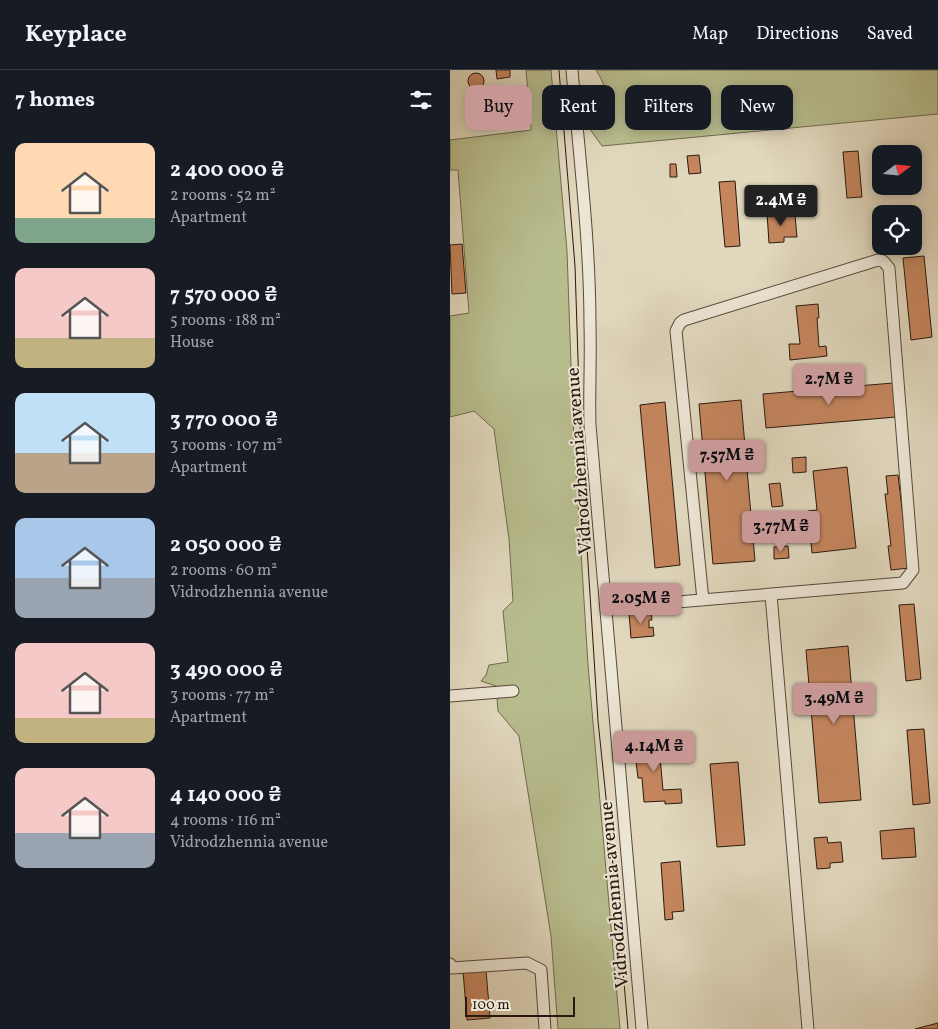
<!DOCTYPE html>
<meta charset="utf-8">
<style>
:root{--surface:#171b24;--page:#20242c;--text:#f1f3f6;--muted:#9ea1a6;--line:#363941;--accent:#c59692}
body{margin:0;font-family:Vollkorn,serif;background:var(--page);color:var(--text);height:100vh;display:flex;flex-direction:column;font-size:19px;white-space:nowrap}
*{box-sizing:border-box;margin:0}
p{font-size:16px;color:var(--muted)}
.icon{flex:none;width:28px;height:28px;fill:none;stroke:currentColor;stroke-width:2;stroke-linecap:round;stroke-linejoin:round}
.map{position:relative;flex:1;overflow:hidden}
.sheet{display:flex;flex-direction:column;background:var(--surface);width:450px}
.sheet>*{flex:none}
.top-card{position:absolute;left:15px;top:15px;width:398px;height:45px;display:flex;gap:10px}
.needle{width:32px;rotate:74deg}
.buttons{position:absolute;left:422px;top:75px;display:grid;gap:10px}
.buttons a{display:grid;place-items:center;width:50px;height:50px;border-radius:10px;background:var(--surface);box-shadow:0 2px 12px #0003;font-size:25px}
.scale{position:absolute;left:15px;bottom:12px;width:110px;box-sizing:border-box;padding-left:5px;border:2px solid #29180e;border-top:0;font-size:14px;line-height:18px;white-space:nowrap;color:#29180e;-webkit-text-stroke:4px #ece6d5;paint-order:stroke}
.price{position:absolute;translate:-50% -42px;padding:0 11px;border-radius:5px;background:var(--accent);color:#111;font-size:16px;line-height:32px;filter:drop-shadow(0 1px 2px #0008)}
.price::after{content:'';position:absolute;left:50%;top:30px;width:15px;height:11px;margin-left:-8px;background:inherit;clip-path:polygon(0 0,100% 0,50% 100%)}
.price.on{background:#222;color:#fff}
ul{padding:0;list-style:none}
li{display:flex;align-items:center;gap:15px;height:125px;padding:0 15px}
li span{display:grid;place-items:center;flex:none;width:140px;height:100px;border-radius:10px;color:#555}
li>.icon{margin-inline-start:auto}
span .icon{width:60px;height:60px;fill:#fffc;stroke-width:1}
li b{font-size:21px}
h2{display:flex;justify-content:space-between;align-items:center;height:60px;padding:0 15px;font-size:21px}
.tag{padding:0 18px;border-radius:10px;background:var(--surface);box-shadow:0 2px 12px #0003;font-size:18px;line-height:45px}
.tag.on{background:var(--accent);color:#111}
header{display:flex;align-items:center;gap:30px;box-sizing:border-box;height:70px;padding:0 25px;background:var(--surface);border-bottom:1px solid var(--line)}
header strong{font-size:24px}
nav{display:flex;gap:28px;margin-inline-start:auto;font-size:18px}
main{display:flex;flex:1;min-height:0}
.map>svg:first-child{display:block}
.green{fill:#b8bd8e;stroke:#706a4e}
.building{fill:#c5865e;stroke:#29180e}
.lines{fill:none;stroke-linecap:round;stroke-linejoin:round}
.minor-casing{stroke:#57483a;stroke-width:13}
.minor{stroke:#ece6d5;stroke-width:11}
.tram{stroke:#29180e;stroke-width:1}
.labels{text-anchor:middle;stroke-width:4;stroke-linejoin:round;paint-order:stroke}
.street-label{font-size:19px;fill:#29180e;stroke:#ece6d5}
</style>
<header>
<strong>Keyplace</strong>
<nav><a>Map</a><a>Directions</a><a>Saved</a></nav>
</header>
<main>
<section class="sheet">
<h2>7 homes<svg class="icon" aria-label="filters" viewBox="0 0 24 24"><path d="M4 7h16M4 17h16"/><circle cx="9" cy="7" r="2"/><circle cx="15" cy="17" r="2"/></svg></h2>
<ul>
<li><span style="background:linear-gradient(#ffd9b3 75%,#7fa58c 0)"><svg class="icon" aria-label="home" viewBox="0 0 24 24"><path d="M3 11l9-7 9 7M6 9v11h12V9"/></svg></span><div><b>2 400 000 ₴</b><p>2 rooms · 52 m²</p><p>Apartment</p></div></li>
<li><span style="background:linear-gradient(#f6c9c9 70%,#c2b280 0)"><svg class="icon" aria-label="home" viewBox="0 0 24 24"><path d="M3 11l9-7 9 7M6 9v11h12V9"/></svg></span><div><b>7 570 000 ₴</b><p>5 rooms · 188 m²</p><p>House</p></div></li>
<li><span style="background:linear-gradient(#bfe0f5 60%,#b9a48a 0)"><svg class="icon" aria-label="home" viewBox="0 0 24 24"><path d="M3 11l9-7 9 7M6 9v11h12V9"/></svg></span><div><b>3 770 000 ₴</b><p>3 rooms · 107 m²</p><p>Apartment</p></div></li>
<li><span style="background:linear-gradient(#a9c7e8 60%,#9aa5b1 0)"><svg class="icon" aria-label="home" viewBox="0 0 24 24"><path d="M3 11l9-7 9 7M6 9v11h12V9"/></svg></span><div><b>2 050 000 ₴</b><p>2 rooms · 60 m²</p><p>Vidrodzhennia avenue</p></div></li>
<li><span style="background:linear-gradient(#f6c9c9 75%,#c2b280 0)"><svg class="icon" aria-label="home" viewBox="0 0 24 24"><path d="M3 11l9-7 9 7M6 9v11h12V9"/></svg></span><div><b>3 490 000 ₴</b><p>3 rooms · 77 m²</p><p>Apartment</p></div></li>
<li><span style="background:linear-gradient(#f6c9c9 65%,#9aa5b1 0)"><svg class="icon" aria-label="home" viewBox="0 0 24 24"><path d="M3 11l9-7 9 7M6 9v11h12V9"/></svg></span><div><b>4 140 000 ₴</b><p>4 rooms · 116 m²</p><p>Vidrodzhennia avenue</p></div></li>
</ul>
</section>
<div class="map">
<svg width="488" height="959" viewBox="0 0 488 959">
<rect width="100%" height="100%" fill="#e1d8be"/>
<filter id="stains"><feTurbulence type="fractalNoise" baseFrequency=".004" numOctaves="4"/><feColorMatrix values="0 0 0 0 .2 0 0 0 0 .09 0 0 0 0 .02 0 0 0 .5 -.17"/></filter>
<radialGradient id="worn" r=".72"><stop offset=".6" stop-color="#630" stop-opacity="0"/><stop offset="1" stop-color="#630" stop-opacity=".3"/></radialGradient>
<path class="green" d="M 76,0 L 101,0 L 117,181 L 123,352 L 138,595 L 170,959 L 108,959 L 101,866 L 69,666 L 48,641 L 47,629 L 67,620 L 52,618 L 31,611 L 36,605 L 39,595 L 58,592 L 53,541 L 63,531 L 59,469 L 44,359 L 24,341 L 0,347 L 0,246 L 19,243 L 8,100 L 0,100 L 0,70 L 81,60 Z
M 146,0 L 488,0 L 488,44 L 152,76 L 132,48 C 157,34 162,26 146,0 Z"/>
<path class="building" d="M 46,0 L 60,0 L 60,7 L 47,9 Z
M18 11a8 8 0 1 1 16 0a8 8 0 1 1-16 0Z
M 59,44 L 66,44 L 68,56 L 60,57 Z
M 408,81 L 412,127 L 397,128 L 393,82 Z
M 249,85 L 251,103 L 239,104 L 237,86 Z
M 220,94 L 226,94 L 227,107 L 220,107 Z
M 285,111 L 290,176 L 275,177 L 269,112 Z
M 332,142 L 332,146 L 345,145 L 347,167 L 334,167 L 334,172 L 319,173 L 317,143 Z
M 12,174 L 16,223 L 2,224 L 0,175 Z
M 474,186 L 482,267 L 461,270 L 453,188 Z
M 368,234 L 369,248 L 367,248 L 369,277 L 376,276 L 377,286 L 340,290 L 339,274 L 350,274 L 346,236 Z
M 443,313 L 446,347 L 316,358 L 313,324 Z
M 291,330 L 305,491 L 263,494 L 249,334 Z
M 215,332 L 230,495 L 205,498 L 190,335 Z
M 356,387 L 356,402 L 343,403 L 342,388 Z
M 397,397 L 406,478 L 362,483 L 358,441 L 367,440 L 363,401 Z
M 448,405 L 459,498 L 441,500 L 438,476 L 441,476 L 435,424 L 438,424 L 436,406 Z
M 330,413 L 333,436 L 322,437 L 319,414 Z
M 338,476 L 339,488 L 324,489 L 324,477 Z
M 464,534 L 471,609 L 456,611 L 449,535 Z
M 201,541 L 202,550 L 199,550 L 199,558 L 203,557 L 204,566 L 181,568 L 179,543 Z
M 398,576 L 411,730 L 369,733 L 356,580 Z
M 474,659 L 480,733 L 463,735 L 457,660 Z
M 208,664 L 213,720 L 231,719 L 232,733 L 215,734 L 215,731 L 194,732 L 192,708 L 188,708 L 186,692 L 191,692 L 189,666 Z
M 288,692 L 295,775 L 267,777 L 260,694 Z
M 464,758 L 466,787 L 432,789 L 430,761 Z
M 377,767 L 378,773 L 391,772 L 393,792 L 380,793 L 380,798 L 367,799 L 364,768 Z
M 230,791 L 234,841 L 222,842 L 223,849 L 215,850 L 211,793 Z
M 36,900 L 40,948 L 17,950 L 13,901 Z
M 488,953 L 488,959 L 465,959 Z"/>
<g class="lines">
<defs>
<path id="minor" d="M 122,0 C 129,85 140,170 140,256 C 141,289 139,322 140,355 L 192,959
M 321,525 L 358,959
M 156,538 C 255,530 354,522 453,513 L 463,500 L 439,198 L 433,191 L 428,190 L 234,250 L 230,253 L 226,261 L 253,530
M 0,626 L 63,621
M 0,894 L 2,898 L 77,893 L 91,900 L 95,959"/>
</defs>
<use href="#minor" class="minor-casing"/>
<use href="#minor" class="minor"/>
<path class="tram" d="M 109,0 L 125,196 L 131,382 L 148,651 L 168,843 L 178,959"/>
</g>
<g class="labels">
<g class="street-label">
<text transform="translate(128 391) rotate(-94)" y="7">Vidrodzhennia avenue</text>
<text transform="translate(163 825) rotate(-95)" y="7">Vidrodzhennia avenue</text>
</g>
</g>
<rect width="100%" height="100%" filter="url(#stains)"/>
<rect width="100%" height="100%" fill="url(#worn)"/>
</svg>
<div class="buttons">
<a><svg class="needle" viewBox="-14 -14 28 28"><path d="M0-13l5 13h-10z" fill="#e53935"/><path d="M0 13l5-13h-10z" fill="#9ea1a6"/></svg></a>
<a><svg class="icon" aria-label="locate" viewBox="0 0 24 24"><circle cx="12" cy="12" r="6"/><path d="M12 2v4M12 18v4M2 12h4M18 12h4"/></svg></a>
</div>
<div class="scale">100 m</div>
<b class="price on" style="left:331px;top:157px">2.4M ₴</b>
<b class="price" style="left:379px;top:336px">2.7M ₴</b>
<b class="price" style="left:277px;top:412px">7.57M ₴</b>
<b class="price" style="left:331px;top:483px">3.77M ₴</b>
<b class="price" style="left:191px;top:555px">2.05M ₴</b>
<b class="price" style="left:384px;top:655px">3.49M ₴</b>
<b class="price" style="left:204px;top:703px">4.14M ₴</b>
<div class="top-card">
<a class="tag on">Buy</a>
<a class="tag">Rent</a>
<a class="tag">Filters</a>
<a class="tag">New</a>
</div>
</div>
</main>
